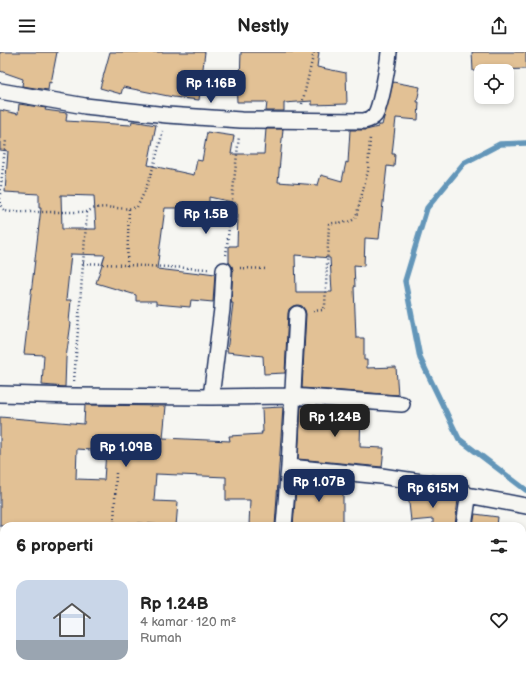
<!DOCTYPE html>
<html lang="id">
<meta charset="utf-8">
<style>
:root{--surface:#fff;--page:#f2f2f2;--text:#222;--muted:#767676;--line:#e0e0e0;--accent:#1b2f5e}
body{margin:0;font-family:"Balsamiq Sans",sans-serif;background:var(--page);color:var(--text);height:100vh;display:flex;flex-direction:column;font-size:15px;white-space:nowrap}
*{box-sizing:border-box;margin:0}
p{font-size:13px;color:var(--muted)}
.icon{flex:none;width:22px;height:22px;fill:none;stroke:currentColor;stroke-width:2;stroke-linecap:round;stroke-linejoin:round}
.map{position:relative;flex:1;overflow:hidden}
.drawer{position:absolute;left:0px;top:470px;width:526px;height:156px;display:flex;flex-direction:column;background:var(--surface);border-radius:12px 12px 0 0;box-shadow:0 2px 6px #0003}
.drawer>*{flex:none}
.tools{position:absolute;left:474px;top:12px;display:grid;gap:8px}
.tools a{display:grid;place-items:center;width:40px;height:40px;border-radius:8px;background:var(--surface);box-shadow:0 2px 6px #0003;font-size:20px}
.price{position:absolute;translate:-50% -34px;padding:0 9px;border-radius:8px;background:var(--accent);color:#fff;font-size:13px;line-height:26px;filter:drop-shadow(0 1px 2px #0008)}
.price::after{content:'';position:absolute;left:50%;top:24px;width:12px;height:9px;margin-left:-6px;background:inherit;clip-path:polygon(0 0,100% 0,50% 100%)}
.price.active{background:#222;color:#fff}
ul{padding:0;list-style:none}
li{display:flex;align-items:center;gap:12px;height:100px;padding:0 16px}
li+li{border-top:1px solid var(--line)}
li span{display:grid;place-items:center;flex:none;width:112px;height:80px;border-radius:12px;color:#555}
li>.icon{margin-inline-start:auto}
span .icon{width:48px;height:48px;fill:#fffc;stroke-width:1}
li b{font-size:17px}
h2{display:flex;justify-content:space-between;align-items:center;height:48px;padding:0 16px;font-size:17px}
header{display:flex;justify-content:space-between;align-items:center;height:52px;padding:0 16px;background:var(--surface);font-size:18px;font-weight:600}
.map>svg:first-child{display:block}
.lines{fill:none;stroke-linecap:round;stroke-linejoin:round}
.stream{stroke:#6396b9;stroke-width:5.5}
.building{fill:#e2c195;stroke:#1b2f5e;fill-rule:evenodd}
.minor-casing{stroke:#1b2f5e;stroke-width:18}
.path{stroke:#1b2f5e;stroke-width:2.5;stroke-dasharray:1 3;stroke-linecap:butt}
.minor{stroke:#f6f6f2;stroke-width:15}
</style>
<header><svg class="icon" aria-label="menu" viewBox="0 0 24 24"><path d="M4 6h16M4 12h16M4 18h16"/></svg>Nestly<svg class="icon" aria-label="share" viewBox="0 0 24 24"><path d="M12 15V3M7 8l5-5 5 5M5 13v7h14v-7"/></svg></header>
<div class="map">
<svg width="526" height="626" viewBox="0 0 526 626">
<rect width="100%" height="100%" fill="#f6f6f2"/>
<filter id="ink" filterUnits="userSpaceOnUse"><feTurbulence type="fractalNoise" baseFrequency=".025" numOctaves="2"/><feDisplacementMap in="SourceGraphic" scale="8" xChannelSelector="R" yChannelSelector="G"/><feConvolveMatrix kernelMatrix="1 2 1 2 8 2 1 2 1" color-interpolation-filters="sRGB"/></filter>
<g filter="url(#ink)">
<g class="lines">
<path class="stream" d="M 526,91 L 500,92 L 464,111 L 427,156 L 405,229 L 420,306 L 459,387 L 526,438"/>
</g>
<path class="building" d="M 0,0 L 57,0 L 51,31 L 49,30 L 48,38 L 22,34 L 23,27 L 0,19 Z
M 110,0 L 205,0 L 199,48 L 173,45 L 123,35 L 121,42 L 100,36 Z
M 241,0 L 319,0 L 317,15 L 346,21 L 347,52 L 312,53 L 312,49 L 284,51 L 284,59 L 266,59 L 267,50 L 237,50 L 236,29 L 240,29 Z
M 472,0 L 526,0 L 526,17 L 473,19 Z
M 393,30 L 420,35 L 417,50 L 419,50 L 418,68 L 396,66 L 392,102 L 395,102 L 394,115 L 387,114 L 379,187 L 365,186 L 364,214 L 354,213 L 355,235 L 354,235 L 356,286 L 364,286 L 364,308 L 367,308 L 367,316 L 396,315 L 398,343 L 302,336 L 306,262 L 305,258 L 302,254 L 298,253 L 293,254 L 289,257 L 288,261 L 285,321 L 264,322 L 263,304 L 227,300 L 233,251 L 231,251 L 233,218 L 232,214 L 229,210 L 229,194 L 237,194 L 238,162 L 237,162 L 237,151 L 209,145 L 209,159 L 192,160 L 192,158 L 180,156 L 165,156 L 157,217 L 200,222 L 200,220 L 215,222 L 213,250 L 191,248 L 190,255 L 156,252 L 156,249 L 136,249 L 136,243 L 96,231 L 105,203 L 71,202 L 66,248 L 71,248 L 69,270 L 71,271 L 66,306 L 65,335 L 42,333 L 44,303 L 24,302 L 41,156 L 39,156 L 39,142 L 5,140 L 8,99 L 0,98 L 0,58 L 18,62 L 19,52 L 46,56 L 45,58 L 67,61 L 66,69 L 131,73 L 132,69 L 156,73 L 148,113 L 194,123 L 197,108 L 202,109 L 207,80 L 234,84 L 231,102 L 264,102 L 266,77 L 283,77 L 278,130 L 318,133 L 321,123 L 342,129 L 346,110 L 348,111 L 350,78 L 366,78 L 378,75 L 378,73 L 382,73 ZM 61,143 L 94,144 L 96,177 L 62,177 ZM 295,203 L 330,206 L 332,240 L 296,240 Z
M 85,353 L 166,354 L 163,386 L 230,389 L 229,384 L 262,382 L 261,380 L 263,380 L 262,356 L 283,355 L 275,474 L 249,474 L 250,448 L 226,448 L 226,425 L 156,422 L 154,449 L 178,450 L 176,474 L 138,471 L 137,474 L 0,474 L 0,365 L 84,372 ZM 77,397 L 106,399 L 104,428 L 76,427 Z
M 301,354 L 361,358 L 360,395 L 384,396 L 382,415 L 298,407 Z
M 297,425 L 343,429 L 343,474 L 293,474 Z
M 426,440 L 426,444 L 444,443 L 444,447 L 458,447 L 455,474 L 433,474 L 433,467 L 411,469 L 408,442 Z
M 475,462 L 498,465 L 497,474 L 473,474 Z"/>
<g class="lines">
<defs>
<path id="minor" d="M 0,39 L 85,54 L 167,63 L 241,68 L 364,69 C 368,68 372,67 375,63 C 381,54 388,12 389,0
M 0,342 L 73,344 L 211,345 L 291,344 L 402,352
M 211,345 L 222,257 L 224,218
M 289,415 L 381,424 L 435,432 L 463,439 L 467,443 L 468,447 L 464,474
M 467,443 L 526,454
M 284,474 L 289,415 L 297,262
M 0,514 L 4,514
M 463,626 L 463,622"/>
</defs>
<use href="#minor" class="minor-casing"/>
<path class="path" d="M 302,52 L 314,0
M 0,142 L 6,88
M 0,146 L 0,153 L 5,159 L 13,160 L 87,160 C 100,150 121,160 137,155 C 150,131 156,106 163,79
M 226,203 L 239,84
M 83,211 L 209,217
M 127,214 L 129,157
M 240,216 L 268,217
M 313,259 L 323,258 L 325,254 L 329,172 C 338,169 350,173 356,165 L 368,119 L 370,85
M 74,329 L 87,160
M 114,474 L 116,421
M 522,605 L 526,605
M 402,622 L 402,626
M 98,626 L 98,622
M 273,626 L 273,622"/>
<use href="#minor" class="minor"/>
</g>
</g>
</svg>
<div class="tools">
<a><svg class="icon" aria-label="locate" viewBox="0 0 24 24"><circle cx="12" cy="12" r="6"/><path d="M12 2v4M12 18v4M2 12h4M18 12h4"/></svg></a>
</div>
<b class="price" style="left:211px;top:52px">Rp 1.16B</b>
<b class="price" style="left:206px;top:183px">Rp 1.5B</b>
<b class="price active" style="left:335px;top:386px">Rp 1.24B</b>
<b class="price" style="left:126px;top:416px">Rp 1.09B</b>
<b class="price" style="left:319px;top:451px">Rp 1.07B</b>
<b class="price" style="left:433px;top:457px">Rp 615M</b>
<section class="drawer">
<h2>6 properti<svg class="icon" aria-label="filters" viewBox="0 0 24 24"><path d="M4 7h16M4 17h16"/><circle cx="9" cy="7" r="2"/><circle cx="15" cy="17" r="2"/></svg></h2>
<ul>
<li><span style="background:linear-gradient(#c9d6e8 75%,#9aa5b1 0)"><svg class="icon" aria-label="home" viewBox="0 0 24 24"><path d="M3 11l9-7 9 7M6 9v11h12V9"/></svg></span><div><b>Rp 1.24B</b><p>4 kamar · 120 m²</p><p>Rumah</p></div><svg class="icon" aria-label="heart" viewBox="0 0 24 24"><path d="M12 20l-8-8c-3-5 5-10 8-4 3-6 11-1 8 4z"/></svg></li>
</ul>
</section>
</div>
